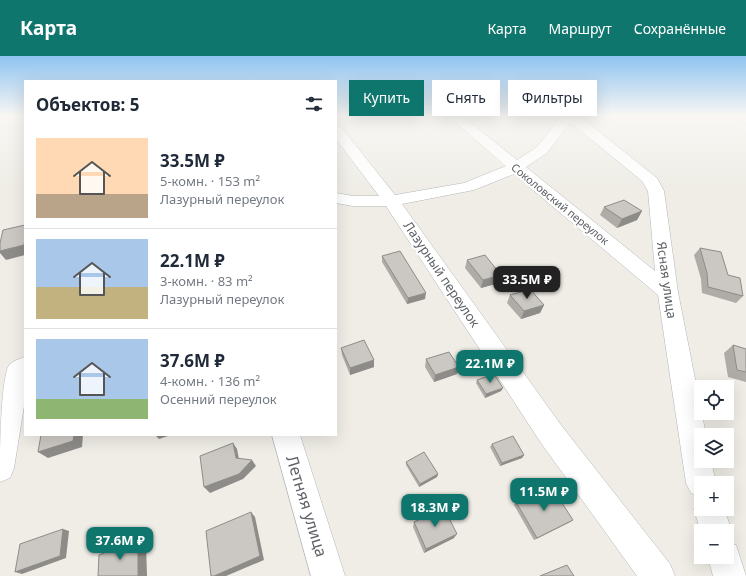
<!DOCTYPE html>
<html lang="ru">
<meta charset="utf-8">
<style>
:root{--surface:#fff;--page:#f2f2f3;--text:#1f2937;--muted:#747a83;--line:#e0e1e3;--accent:#0f766e}
body{margin:0;font-family:"Noto Sans",sans-serif;background:var(--page);color:var(--text);height:100vh;display:flex;flex-direction:column;font-size:15px;white-space:nowrap}
*{box-sizing:border-box;margin:0}
p{font-size:13px;color:var(--muted)}
.icon{flex:none;width:22px;height:22px;fill:none;stroke:currentColor;stroke-width:2;stroke-linecap:round;stroke-linejoin:round}
.map{position:relative;flex:1;overflow:hidden}
.panel{position:absolute;left:24px;top:24px;width:313px;height:356px;display:flex;flex-direction:column;background:var(--surface);border-radius:0px;box-shadow:0 4px 16px #0002}
.panel>*{flex:none}
.banner{position:absolute;left:349px;top:24px;width:337px;height:36px;display:flex;gap:8px}
.tools{position:absolute;left:694px;top:324px;display:grid;gap:8px}
.tools a{display:grid;place-items:center;width:40px;height:40px;border-radius:0px;background:var(--surface);box-shadow:0 4px 16px #0002;font-size:20px}
.price{position:absolute;translate:-50% -34px;padding:0 9px;border-radius:8px;background:var(--accent);color:#fff;font-size:13px;line-height:26px;filter:drop-shadow(0 1px 2px #0008)}
.price::after{content:'';position:absolute;left:50%;top:24px;width:12px;height:9px;margin-left:-6px;background:inherit;clip-path:polygon(0 0,100% 0,50% 100%)}
.price.selected{background:#222;color:#fff}
ul{padding:0;list-style:none}
li{display:flex;align-items:center;gap:12px;height:100px;padding:0 12px}
li+li{border-top:1px solid var(--line)}
li span{display:grid;place-items:center;flex:none;width:112px;height:80px;border-radius:0px;color:#555}
li>.icon{margin-inline-start:auto}
span .icon{width:48px;height:48px;fill:#fffc;stroke-width:1}
li b{font-size:17px}
h2{display:flex;justify-content:space-between;align-items:center;height:48px;padding:0 12px;font-size:17px}
.chip{padding:0 14px;border-radius:0px;background:var(--surface);box-shadow:0 4px 16px #0002;font-size:14px;line-height:36px}
.chip.selected{background:var(--accent);color:#fff}
header{display:flex;align-items:center;gap:24px;box-sizing:border-box;height:56px;padding:0 20px;background:var(--accent);color:#fff}
header strong{font-size:19px}
nav{display:flex;gap:22px;margin-inline-start:auto;font-size:14px}
.map>svg:first-child{display:block}
.lines{fill:none;stroke-linecap:round;stroke-linejoin:round}
.minor-casing{stroke:#b3b6ba;stroke-width:1}
.minor{fill:#fff;fill-rule:evenodd}
.wall{fill:#afaca8}
.shaded-wall{fill:#8e8c88}
.building{fill:#cbc8c3;stroke:#8e8c88}
.labels{text-anchor:middle;stroke-width:4;stroke-linejoin:round;paint-order:stroke}
.far-street-label{font-size:11px;fill:#5e6166;stroke:#fff}
.street-label{font-size:13px;fill:#5e6166;stroke:#fff}
.near-street-label{font-size:16px;fill:#5e6166;stroke:#fff}
</style>
<header>
<strong>Карта</strong>
<nav><a>Карта</a><a>Маршрут</a><a>Сохранённые</a></nav>
</header>
<div class="map">
<svg width="746" height="520" viewBox="0 0 746 520">
<rect width="100%" height="100%" fill="#efede6"/>
<g class="lines">
<defs>
<path id="minor" d="M 447,59 L 461,59 L 517,104 L 537,91 L 562,59 L 578,59 L 657,122 L 664,135 L 678,236 L 706,379 L 701,379 L 701,405 L 711,405 L 716,427 L 701,427 L 701,453 L 724,453 L 732,475 L 727,486 L 736,489 L 746,520 L 713,520 L 708,501 L 727,501 L 727,475 L 701,475 L 701,477 L 694,453 L 698,442 L 700,441 L 691,437 L 686,427 L 658,239 L 514,118 L 474,134 L 402,148 L 561,369 L 670,508 L 675,520 L 637,520 L 541,387 L 386,150 L 353,150 L 336,147 L 336,137 L 353,140 L 379,140 L 336,83 L 336,70 L 341,71 L 395,139 L 464,127 L 506,110 ZM 570,66 L 642,125 L 648,135 L 655,215 L 526,111 L 547,97 Z
M 733,59 L 746,59 L 746,67 L 734,62 Z
M 25,301 L 25,344 L 14,412 L 10,422 L 0,426 C 0,404 0,325 9,309 C 13,305 19,303 25,301 Z
M 272,379 L 300,379 L 345,520 L 311,520 Z"/>
</defs>
<use href="#minor" class="minor-casing"/>
<use href="#minor" class="minor"/>
</g>
<path class="wall" d="M 604,151 L 642,155 L 637,164 L 617,172 L 600,159 Z
M 700,192 L 728,219 L 743,240 L 736,247 L 702,237 L 701,223 L 694,199 Z
M 382,200 L 425,243 L 407,248 L 382,206 Z
M 467,204 L 499,227 L 481,232 L 465,212 Z
M 510,239 L 544,249 L 540,257 L 521,263 L 507,247 Z
M 733,289 L 746,293 L 746,326 L 728,321 L 724,297 Z
M 341,292 L 374,304 L 374,311 L 350,319 L 342,299 Z
M 426,303 L 459,311 L 457,318 L 434,326 L 425,311 Z
M 477,324 L 503,332 L 501,335 L 485,342 L 476,327 Z
M 492,388 L 524,399 L 522,402 L 500,410 L 490,391 Z
M 406,406 L 438,418 L 437,421 L 419,431 L 406,409 Z
M 516,446 L 570,466 L 534,484 L 514,449 Z
M 414,466 L 454,482 L 424,497 L 413,471 Z"/>
<path class="shaded-wall" d="M 642,155 L 637,164 L 617,172 L 622,163 Z
M 25,183 L 25,199 L 6,204 L 0,197 L 0,195 Z
M 501,219 L 499,227 L 481,232 L 483,224 Z
M 426,237 L 425,243 L 407,248 L 408,242 Z
M 544,249 L 540,257 L 521,263 L 524,255 Z
M 374,304 L 374,311 L 350,319 L 350,312 Z
M 459,311 L 457,318 L 434,326 L 435,319 Z
M 503,332 L 501,335 L 485,342 L 486,338 Z
M 74,379 L 83,379 L 82,391 L 48,402 L 38,396 Z
M 158,379 L 171,379 L 159,383 L 156,380 Z
M 233,387 L 237,393 L 240,408 L 236,402 Z
M 524,399 L 522,402 L 500,410 L 502,407 Z
M 252,404 L 256,410 L 243,423 L 210,437 L 204,431 Z
M 438,418 L 437,421 L 419,431 L 420,428 Z
M 251,456 L 255,461 L 264,504 L 226,520 L 214,520 Z
M 573,464 L 570,466 L 534,484 L 537,482 Z
M 63,473 L 69,475 L 66,502 L 22,518 L 15,516 Z
M 457,478 L 454,482 L 424,497 L 426,493 Z
M 138,484 L 146,488 L 147,520 L 138,520 Z"/>
<path class="building" d="M 624,144 L 642,155 L 622,163 L 604,151 Z
M 25,169 L 25,183 L 24,189 L 0,195 L 0,187 L 3,174 Z
M 700,192 L 721,196 L 728,219 L 740,222 L 743,240 L 708,231 L 707,217 Z
M 400,195 L 426,237 L 408,242 L 382,200 Z
M 485,199 L 501,219 L 483,224 L 467,204 Z
M 530,233 L 544,249 L 524,255 L 510,239 Z
M 364,284 L 374,304 L 350,312 L 341,292 Z
M 733,289 L 746,293 L 746,316 L 737,314 Z
M 449,296 L 459,311 L 435,319 L 426,303 Z
M 494,318 L 503,332 L 486,338 L 477,324 Z
M 41,379 L 74,379 L 73,385 L 38,396 Z
M 513,380 L 524,399 L 502,407 L 492,388 Z
M 233,387 L 236,402 L 252,404 L 239,418 L 204,431 L 200,400 Z
M 424,396 L 438,418 L 420,428 L 406,406 Z
M 551,430 L 573,464 L 537,482 L 516,446 Z
M 444,452 L 457,478 L 426,493 L 414,466 Z
M 251,456 L 260,500 L 214,520 L 211,520 L 206,475 Z
M 63,473 L 60,500 L 15,516 L 20,488 Z
M 138,484 L 138,520 L 98,520 L 99,499 Z
M 567,509 L 574,520 L 540,520 Z"/>
<linearGradient id="sky" x2="0" y2="1"><stop stop-color="#8fc3f0"/><stop offset="0.45" stop-color="#f8f7f4"/><stop offset="1" stop-color="#f8f7f4" stop-opacity="0"/></linearGradient>
<rect width="746" height="132" fill="url(#sky)"/>
<g class="labels">
<g class="far-street-label">
<text transform="translate(560 148) rotate(39)" y="4">Соколовский переулок</text>
</g>
<g class="street-label">
<text transform="translate(442 218) rotate(56)" y="5">Лазурный переулок</text>
<text transform="translate(667 224) rotate(82)" y="5">Ясная улица</text>
</g>
<g class="near-street-label">
<text transform="translate(307 450) rotate(73)" y="6">Летняя улица</text>
</g>
</g>
</svg>
<div class="tools">
<a><svg class="icon" aria-label="locate" viewBox="0 0 24 24"><circle cx="12" cy="12" r="6"/><path d="M12 2v4M12 18v4M2 12h4M18 12h4"/></svg></a>
<a><svg class="icon" aria-label="layers" viewBox="0 0 24 24"><path d="M12 4l9 5-9 5-9-5zM3 14l9 5 9-5"/></svg></a>
<a>+</a>
<a>−</a>
</div>
<b class="price selected" style="left:527px;top:244px">33.5M ₽</b>
<b class="price" style="left:490px;top:328px">22.1M ₽</b>
<b class="price" style="left:544px;top:456px">11.5M ₽</b>
<b class="price" style="left:435px;top:472px">18.3M ₽</b>
<b class="price" style="left:120px;top:505px">37.6M ₽</b>
<div class="banner">
<a class="chip selected">Купить</a>
<a class="chip">Снять</a>
<a class="chip">Фильтры</a>
</div>
<section class="panel">
<h2>Объектов: 5<svg class="icon" aria-label="filters" viewBox="0 0 24 24"><path d="M4 7h16M4 17h16"/><circle cx="9" cy="7" r="2"/><circle cx="15" cy="17" r="2"/></svg></h2>
<ul>
<li><span style="background:linear-gradient(#ffd9b3 70%,#b9a48a 0)"><svg class="icon" aria-label="home" viewBox="0 0 24 24"><path d="M3 11l9-7 9 7M6 9v11h12V9"/></svg></span><div><b>33.5M ₽</b><p>5-комн. · 153 m²</p><p>Лазурный переулок</p></div></li>
<li><span style="background:linear-gradient(#a9c7e8 60%,#c2b280 0)"><svg class="icon" aria-label="home" viewBox="0 0 24 24"><path d="M3 11l9-7 9 7M6 9v11h12V9"/></svg></span><div><b>22.1M ₽</b><p>3-комн. · 83 m²</p><p>Лазурный переулок</p></div></li>
<li><span style="background:linear-gradient(#a9c7e8 75%,#8fb573 0)"><svg class="icon" aria-label="home" viewBox="0 0 24 24"><path d="M3 11l9-7 9 7M6 9v11h12V9"/></svg></span><div><b>37.6M ₽</b><p>4-комн. · 136 m²</p><p>Осенний переулок</p></div></li>
</ul>
</section>
</div>
